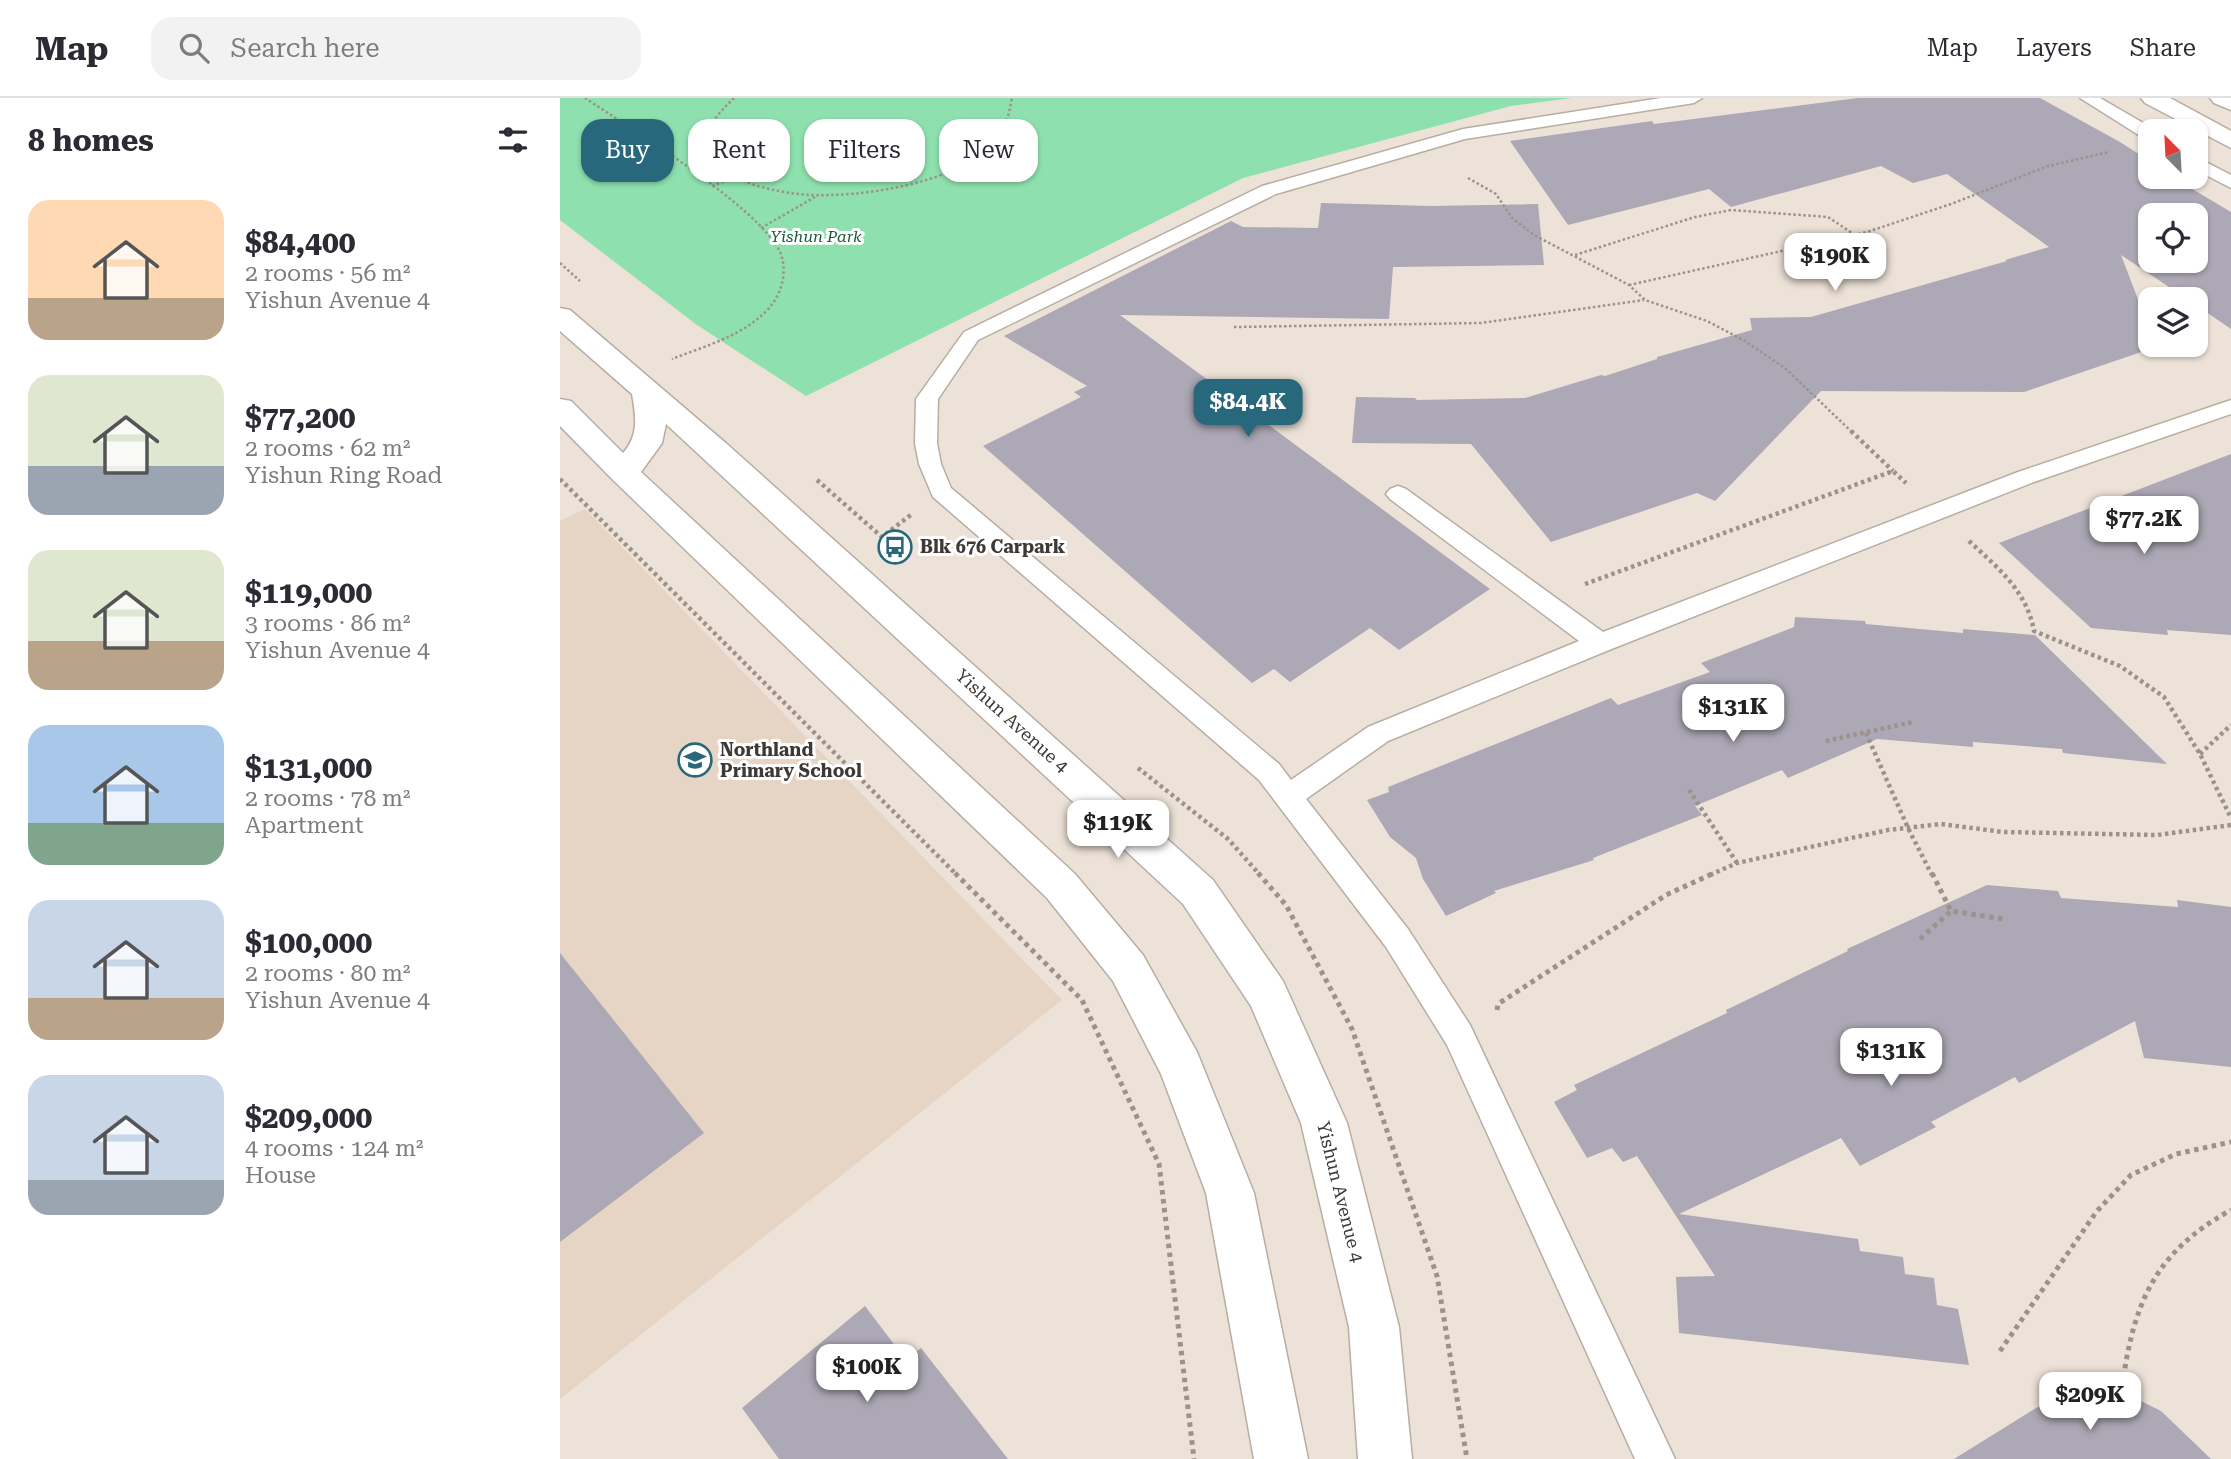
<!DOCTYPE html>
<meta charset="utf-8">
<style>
:root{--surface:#fff;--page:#f2f2f3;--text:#2b2b33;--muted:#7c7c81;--line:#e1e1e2;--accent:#28687c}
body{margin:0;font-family:"Roboto Serif",serif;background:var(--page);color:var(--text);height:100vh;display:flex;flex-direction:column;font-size:26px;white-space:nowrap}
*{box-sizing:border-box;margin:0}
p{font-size:23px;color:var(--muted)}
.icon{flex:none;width:38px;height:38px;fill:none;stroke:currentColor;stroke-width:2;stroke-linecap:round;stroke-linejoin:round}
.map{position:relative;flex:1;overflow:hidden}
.side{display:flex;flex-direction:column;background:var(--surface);width:560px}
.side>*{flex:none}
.banner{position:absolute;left:21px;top:21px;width:665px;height:63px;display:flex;gap:14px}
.needle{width:46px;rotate:336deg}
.controls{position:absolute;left:1578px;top:21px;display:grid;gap:14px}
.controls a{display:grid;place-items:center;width:70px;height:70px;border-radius:14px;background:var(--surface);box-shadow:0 2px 5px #0004;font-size:35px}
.price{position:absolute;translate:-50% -60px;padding:0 16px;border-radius:14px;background:#fff;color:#222;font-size:23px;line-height:46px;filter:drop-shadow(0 2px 4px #0008)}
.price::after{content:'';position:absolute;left:50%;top:42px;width:21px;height:16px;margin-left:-10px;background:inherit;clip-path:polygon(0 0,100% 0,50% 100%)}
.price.current{background:var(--accent);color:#fff}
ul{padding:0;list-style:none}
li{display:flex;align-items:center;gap:21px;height:175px;padding:0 28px}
li span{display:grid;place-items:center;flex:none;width:196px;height:140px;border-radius:21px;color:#555}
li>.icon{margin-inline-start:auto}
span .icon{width:84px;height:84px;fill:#fffc;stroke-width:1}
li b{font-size:30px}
h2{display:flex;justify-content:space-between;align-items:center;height:84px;padding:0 28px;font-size:30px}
.chip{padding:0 24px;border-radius:21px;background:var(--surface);box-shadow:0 2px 5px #0004;font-size:24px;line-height:63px}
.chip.current{background:var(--accent);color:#fff}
header{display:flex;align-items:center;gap:42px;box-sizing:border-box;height:98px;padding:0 35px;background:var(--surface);border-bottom:2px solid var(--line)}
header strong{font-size:33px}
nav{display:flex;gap:38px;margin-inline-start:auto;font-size:24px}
.search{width:490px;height:63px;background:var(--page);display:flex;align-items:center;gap:18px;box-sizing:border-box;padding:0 24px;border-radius:21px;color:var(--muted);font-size:26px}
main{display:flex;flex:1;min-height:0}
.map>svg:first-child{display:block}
.built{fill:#e6d5c5}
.green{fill:#8ee1ae}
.building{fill:#aca8b5;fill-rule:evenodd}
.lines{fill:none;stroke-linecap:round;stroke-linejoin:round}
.service-casing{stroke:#b8ada3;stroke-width:3}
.tertiary-casing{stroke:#b8ada3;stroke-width:3}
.secondary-casing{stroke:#b8ada3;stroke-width:3}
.path-far2{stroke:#9b938b;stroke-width:2.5;stroke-dasharray:2.5 2.5;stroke-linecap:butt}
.path-far1{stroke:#9b938b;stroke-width:4.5;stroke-dasharray:3.5 3.5;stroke-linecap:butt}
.path{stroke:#9b938b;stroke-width:5;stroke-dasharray:4.5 4.5;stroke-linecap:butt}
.service{fill:#fff;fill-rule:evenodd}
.tertiary{fill:#fff;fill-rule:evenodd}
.secondary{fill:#fff;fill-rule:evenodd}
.labels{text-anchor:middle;stroke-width:6;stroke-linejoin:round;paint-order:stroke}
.far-park-label{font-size:16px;font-style:italic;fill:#195a38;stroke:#fff}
.poi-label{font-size:18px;font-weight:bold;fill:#3e3935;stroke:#fff;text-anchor:start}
.street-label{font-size:18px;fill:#3e3935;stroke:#fff}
</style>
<header>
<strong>Map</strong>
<div class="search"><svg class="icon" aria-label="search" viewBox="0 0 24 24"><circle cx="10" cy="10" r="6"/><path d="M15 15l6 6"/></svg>Search here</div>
<nav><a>Map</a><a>Layers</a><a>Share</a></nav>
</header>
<main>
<section class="side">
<h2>8 homes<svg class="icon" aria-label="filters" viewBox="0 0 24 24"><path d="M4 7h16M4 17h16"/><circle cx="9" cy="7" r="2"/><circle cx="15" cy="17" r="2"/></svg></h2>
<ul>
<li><span style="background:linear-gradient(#ffd9b3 70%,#b9a48a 0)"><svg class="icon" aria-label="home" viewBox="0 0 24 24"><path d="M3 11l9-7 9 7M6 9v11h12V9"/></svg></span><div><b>$84,400</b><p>2 rooms · 56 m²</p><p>Yishun Avenue 4</p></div></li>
<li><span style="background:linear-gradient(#dfe7d0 65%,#9aa5b1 0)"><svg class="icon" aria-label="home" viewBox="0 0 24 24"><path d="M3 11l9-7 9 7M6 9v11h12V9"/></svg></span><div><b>$77,200</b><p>2 rooms · 62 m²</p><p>Yishun Ring Road</p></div></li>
<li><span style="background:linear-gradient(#dfe7d0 65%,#b9a48a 0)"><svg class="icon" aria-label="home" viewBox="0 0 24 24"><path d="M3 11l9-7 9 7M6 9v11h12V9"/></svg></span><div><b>$119,000</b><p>3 rooms · 86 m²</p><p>Yishun Avenue 4</p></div></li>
<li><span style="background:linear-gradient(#a9c7e8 70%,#7fa58c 0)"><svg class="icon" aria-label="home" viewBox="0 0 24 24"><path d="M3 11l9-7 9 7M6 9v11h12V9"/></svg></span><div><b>$131,000</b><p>2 rooms · 78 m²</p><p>Apartment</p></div></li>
<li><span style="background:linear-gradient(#c9d6e8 70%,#b9a48a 0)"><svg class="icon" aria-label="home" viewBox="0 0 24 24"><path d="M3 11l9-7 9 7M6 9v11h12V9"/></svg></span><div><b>$100,000</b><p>2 rooms · 80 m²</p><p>Yishun Avenue 4</p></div></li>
<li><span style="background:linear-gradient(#c9d6e8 75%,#9aa5b1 0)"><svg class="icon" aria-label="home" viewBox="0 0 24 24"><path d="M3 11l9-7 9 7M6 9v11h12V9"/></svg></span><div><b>$209,000</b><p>4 rooms · 124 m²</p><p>House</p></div></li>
</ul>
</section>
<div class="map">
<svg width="1671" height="1361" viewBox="0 0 1671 1361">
<rect width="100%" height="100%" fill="#ede2d7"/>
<path class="built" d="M 25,411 L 502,902 L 0,1301 L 0,423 Z"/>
<path class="green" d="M 0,0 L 1012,0 L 951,8 L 683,80 L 246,298 L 137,227 L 0,122 Z"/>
<path class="building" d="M 1298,0 L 1480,0 L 1560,44 L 1591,64 L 1591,79 L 1612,79 L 1671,114 L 1671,231 L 1636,207 L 1636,201 L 1627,201 L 1561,157 L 1591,235 L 1591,247 L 1596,249 L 1464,294 L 1261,293 L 1155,403 L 1137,395 L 991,444 L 911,346 L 792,345 L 796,299 L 855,300 L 857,302 L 965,300 L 1041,277 L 1045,278 L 1097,261 L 1097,259 L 1192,232 L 1190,220 L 1251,219 L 1447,163 L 1445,162 L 1489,149 L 1387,76 L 1353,85 L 1321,68 L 1171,109 L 1149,91 L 1008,127 L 950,43 L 1092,23 L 1094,26 ZM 1591,117 L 1636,117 L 1636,163 L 1591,163 Z
M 761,105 L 872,108 L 978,106 L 984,167 L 833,169 L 829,221 L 560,217 L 930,491 L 839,552 L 810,530 L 730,584 L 714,571 L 692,585 L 423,348 L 521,299 L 514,294 L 527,288 L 444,238 L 671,123 L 683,129 L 758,130 Z
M 1671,356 L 1671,537 L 1607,532 L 1608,537 L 1531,530 L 1439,445 Z
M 1235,519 L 1305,523 L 1306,526 L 1403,535 L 1403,531 L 1475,537 L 1607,666 L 1503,655 L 1502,651 L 1413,644 L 1413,649 L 1317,641 L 1228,680 L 1222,672 L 1135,708 L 1142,717 L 1033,760 L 1034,762 L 934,793 L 936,795 L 886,818 L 863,781 L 856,760 L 830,739 L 807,702 L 829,694 L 828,689 L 1051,600 L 1058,607 L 1150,574 L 1141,565 L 1234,529 Z
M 1427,787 L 1498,793 L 1501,800 L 1618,809 L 1617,802 L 1671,809 L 1671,969 L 1584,960 L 1575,923 L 1459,985 L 1455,979 L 1371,1024 L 1376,1029 L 1300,1068 L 1281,1040 L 1119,1116 L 1298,1141 L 1300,1153 L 1343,1159 L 1345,1176 L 1374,1180 L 1377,1207 L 1398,1211 L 1409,1267 L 1119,1235 L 1116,1179 L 1155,1178 L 1077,1058 L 1063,1064 L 1052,1050 L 1027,1060 L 994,1004 L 1017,992 L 1014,987 L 1167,915 L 1166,912 L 1288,853 L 1287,851 Z
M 0,855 L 144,1035 L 0,1144 Z
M 305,1208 L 346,1262 L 361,1250 L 448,1361 L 219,1361 L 182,1310 Z
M 1517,1294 L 1547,1294 L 1575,1300 L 1601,1313 L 1651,1361 L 1394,1361 L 1476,1310 Z"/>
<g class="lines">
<defs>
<path id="service" d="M 1101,0 L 1142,0 L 1134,5 L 905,41 L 716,96 L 418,242 L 378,301 L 377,345 L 381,366 L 391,390 L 719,666 L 731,682 L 808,629 L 1019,543 L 830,401 L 826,396 L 830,391 L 838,388 L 846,391 L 1043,534 L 1458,374 L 1671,302 L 1671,316 L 1474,384 L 1049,552 L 828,643 L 746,701 L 848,831 L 910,927 L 1115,1361 L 1075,1361 L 887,947 L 826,849 L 699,682 L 373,399 L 359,366 L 355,345 L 356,301 L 404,234 L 702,88 L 903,31 Z
M 1520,0 L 1540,0 L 1597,33 L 1591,33 L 1591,42 L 1585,41 Z
M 1636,59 L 1671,77 L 1671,90 L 1636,72 Z"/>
<path id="tertiary" d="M 0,210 L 10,212 L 168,347 L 653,782 L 723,883 L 787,1025 L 839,1229 L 852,1361 L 798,1361 L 789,1229 L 741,1025 L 691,908 L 623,806 L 106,326 L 102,345 L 81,374 L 515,776 L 583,857 L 637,954 L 694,1095 L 748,1361 L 694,1361 L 646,1095 L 601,976 L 553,883 L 487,800 L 52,381 L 0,328 L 0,301 L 11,303 L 63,355 C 79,337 76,319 72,296 L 0,233 Z"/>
<path id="secondary" d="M 1581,0 L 1610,0 L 1671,33 L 1671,50 L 1585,5 Z
M 1650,0 L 1671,0 L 1671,12 L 1654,5 Z"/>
</defs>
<use href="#service" class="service-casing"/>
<use href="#tertiary" class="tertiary-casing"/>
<use href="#secondary" class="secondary-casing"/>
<path class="path-far2" d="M 25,0 C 70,30 200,110 220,154 C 228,172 222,195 210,209 C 186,237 145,248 112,261
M 174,0 C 164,10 153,20 148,34 C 134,81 218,95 249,97 C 300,99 387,87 427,51 C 444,37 448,21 452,0
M 908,80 L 936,96 L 952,120 L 974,137 L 1069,187 L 1085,202 L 1147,223 L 1185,243 L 1226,271 L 1293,335
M 152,88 L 173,80
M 201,130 L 255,99
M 1015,157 L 1135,119 L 1171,112 L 1268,119 L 1295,137
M 0,165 L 20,183
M 1069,187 L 1307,134 L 1391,106 L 1488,68 L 1549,54
M 674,229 L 921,225 L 1084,202"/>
<path class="path-far1" d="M 1291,333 L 1333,373
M 0,381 L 397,777
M 257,382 L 322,439 L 352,416
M 322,439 L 347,463
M 1409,443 C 1437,469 1467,493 1474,533 L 1560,568 L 1604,599 L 1640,656 L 1671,720
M 1025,486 L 1333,373 L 1346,385
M 1306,635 L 1348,730 L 1372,777
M 1266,643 L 1353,624
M 1640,656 L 1671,627
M 578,670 L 668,741 L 700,777
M 1129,692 L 1177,765
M 1150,777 L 1177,765 L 1328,732 L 1381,726 L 1443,734 L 1597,737 L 1671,727"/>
<path class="path" d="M 395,775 L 522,902 L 599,1066 L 634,1361
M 698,775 L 726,807 L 792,931 L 877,1178 L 907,1361
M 1372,775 L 1391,813 L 1444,821
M 1360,841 L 1391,813
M 937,912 L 938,906 L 1106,797 L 1154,775
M 1440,1253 L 1537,1113 L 1571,1077 L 1616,1056 L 1671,1044
M 1561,1297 C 1572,1210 1591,1156 1671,1112"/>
<use href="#service" class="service"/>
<use href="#tertiary" class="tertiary"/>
<use href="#secondary" class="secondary"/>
</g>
<defs>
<symbol id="bus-ring" viewBox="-11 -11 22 22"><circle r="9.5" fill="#fff" stroke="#28687c" stroke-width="1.5"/><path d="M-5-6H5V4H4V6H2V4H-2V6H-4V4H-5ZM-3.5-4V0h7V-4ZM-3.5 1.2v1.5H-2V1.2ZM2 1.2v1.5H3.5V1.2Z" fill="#28687c"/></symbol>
<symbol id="school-ring" viewBox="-11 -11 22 22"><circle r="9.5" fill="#fff" stroke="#28687c" stroke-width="1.5"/><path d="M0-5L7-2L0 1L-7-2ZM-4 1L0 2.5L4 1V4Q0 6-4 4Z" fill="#28687c"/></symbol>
</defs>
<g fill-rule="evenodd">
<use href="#bus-ring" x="316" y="430" width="38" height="38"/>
<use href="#school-ring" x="116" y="643" width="38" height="38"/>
</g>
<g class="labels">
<g class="far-park-label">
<text x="256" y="144">Yishun Park</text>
</g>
<g class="poi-label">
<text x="360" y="455">Blk 676 Carpark</text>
<text x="160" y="658">Northland<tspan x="160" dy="21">Primary School</tspan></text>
</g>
<g class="street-label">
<text transform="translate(452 623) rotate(42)" y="6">Yishun Avenue 4</text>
<text transform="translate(780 1094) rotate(76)" y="6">Yishun Avenue 4</text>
</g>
</g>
</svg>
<div class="controls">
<a><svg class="needle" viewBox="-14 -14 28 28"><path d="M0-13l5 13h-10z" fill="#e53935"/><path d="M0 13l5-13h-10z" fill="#7c7c81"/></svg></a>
<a><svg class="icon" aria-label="locate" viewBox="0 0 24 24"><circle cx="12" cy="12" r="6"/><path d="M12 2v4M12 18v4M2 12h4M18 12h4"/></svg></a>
<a><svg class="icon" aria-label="layers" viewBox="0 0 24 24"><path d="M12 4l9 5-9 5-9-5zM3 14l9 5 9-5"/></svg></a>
</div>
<b class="price" style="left:1275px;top:195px">$190K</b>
<b class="price current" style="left:688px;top:341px">$84.4K</b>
<b class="price" style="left:1584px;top:458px">$77.2K</b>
<b class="price" style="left:1173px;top:646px">$131K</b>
<b class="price" style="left:558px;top:762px">$119K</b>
<b class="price" style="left:1331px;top:990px">$131K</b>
<b class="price" style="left:307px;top:1306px">$100K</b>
<b class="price" style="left:1530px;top:1334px">$209K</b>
<div class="banner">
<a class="chip current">Buy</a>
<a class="chip">Rent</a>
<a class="chip">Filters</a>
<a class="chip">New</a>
</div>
</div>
</main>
